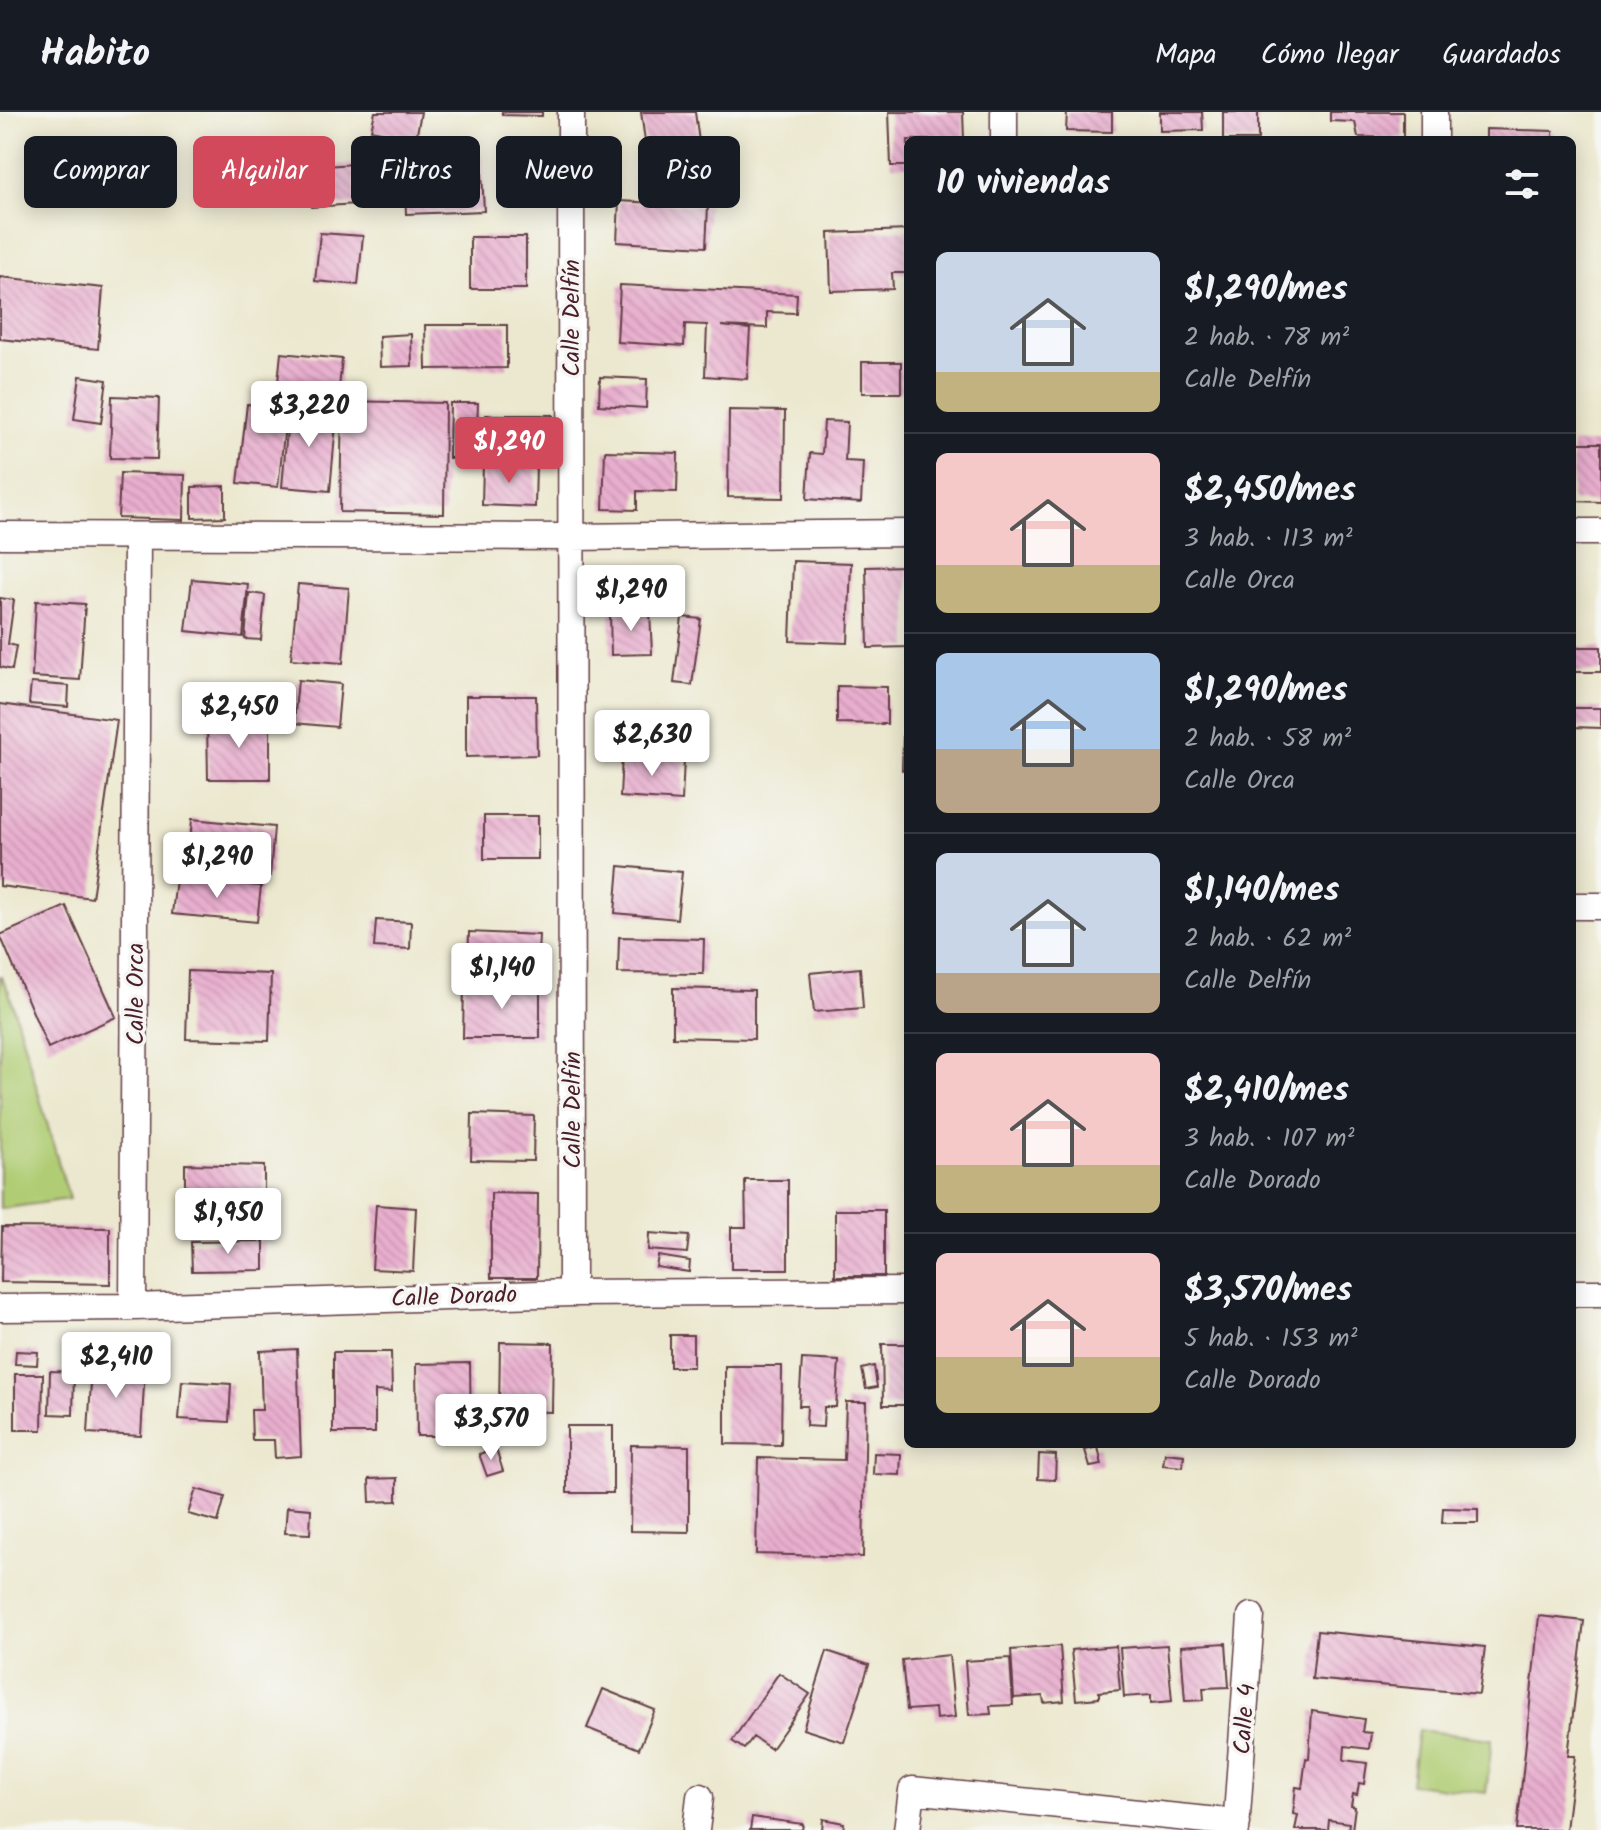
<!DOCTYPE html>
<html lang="es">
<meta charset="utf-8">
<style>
:root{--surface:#171b24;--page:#20242c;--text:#f1f3f6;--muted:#9ea1a6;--line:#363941;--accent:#d1495b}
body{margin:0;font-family:Kalam,sans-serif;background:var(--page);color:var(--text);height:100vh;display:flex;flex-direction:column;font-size:30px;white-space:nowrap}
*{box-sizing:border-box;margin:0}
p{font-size:26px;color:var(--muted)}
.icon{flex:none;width:44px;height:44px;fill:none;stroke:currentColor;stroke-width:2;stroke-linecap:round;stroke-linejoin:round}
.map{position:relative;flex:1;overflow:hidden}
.details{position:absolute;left:904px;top:24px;width:672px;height:1312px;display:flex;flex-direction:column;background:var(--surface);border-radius:12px;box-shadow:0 4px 20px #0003}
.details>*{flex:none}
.top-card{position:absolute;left:24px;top:24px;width:760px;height:72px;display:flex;gap:16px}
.price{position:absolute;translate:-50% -68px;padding:0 18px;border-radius:8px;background:#fff;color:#222;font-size:26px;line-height:52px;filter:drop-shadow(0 2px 4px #0008)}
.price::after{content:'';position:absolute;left:50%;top:48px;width:24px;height:18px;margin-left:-12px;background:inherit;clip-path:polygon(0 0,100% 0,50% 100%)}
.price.on{background:var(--accent);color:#fff}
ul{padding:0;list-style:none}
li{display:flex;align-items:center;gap:24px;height:200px;padding:0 32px}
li+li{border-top:2px solid var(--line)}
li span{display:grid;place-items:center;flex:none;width:224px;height:160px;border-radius:12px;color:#555}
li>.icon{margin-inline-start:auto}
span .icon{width:96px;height:96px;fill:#fffc;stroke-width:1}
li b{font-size:34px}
h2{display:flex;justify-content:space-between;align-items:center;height:96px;padding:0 32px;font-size:34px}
.pill{padding:0 28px;border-radius:12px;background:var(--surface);box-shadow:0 4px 20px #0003;font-size:28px;line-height:72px}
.pill.on{background:var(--accent);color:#fff}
header{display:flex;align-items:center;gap:48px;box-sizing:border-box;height:112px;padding:0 40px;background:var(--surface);border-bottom:2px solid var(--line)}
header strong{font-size:38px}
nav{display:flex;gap:44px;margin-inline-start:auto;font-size:28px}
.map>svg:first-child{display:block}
.grass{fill:#b0cd74;stroke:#7d7650;stroke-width:2}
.building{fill:url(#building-back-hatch)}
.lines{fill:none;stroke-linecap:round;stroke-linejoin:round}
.street-casing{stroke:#623d44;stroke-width:29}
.street{stroke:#fff;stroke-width:26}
.labels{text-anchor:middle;stroke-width:7;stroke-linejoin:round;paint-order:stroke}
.street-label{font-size:24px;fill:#4a1f2b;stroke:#f6f6f2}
</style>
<header>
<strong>Habito</strong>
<nav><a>Mapa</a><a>Cómo llegar</a><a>Guardados</a></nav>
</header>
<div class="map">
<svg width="1601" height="1718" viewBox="0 0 1601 1718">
<defs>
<pattern id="building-back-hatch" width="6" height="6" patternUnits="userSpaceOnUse" patternTransform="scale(2)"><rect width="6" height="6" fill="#e8aece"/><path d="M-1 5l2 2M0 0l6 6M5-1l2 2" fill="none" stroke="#c895b1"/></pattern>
</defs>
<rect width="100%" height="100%" fill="#f6f6f2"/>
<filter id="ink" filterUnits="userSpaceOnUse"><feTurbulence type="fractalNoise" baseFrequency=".0125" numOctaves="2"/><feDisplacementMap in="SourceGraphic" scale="16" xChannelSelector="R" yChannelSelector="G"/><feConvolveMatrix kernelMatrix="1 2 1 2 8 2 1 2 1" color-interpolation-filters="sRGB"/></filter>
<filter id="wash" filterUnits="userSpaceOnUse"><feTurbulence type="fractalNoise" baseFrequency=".006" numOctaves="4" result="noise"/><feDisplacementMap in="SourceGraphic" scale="32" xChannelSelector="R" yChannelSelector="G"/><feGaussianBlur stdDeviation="1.8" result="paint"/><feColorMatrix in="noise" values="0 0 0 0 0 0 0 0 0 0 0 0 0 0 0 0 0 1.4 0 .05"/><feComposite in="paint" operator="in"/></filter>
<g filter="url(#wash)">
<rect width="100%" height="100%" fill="#ece8cf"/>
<path class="grass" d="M 0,863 L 9,880 L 69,1087 L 0,1097 Z
M 1418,1618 L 1492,1627 L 1486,1681 L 1411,1672 Z"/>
<g id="blocks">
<path class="building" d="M 375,0 L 421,0 L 416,27 L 371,18 Z
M 502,0 L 542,0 L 542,4 L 502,3 Z
M 641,0 L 695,0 L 700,37 L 647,44 Z
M 889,0 L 963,0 L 964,28 L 908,28 L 908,54 L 891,54 Z
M 1067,0 L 1112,0 L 1112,20 L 1066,19 Z
M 1160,0 L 1202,0 L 1203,18 L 1160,19 Z
M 1223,0 L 1258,0 L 1258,28 L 1223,28 Z
M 1330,0 L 1403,0 L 1403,26 L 1358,25 L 1355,10 L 1330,9 Z
M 1486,17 L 1553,19 L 1553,28 L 1486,28 Z
M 481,42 L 484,99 L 406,102 L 404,46 Z
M 354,52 L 356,92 L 312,95 L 310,55 Z
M 619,89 L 708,94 L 706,135 L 617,130 Z
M 908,118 L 908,161 L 892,161 L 893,177 L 831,179 L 829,121 Z
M 320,121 L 363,124 L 358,173 L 315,169 Z
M 470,125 L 526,125 L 526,177 L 470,177 Z
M 0,165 L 103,176 L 98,237 L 0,227 Z
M 620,173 L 797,182 L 796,201 L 767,200 L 767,216 L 721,214 L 750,217 L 747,267 L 705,264 L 707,213 L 685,212 L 684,234 L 617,230 Z
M 425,213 L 507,213 L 507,256 L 426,257 Z
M 411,222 L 412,254 L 380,255 L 379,224 Z
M 281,241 L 342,247 L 339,276 L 278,270 Z
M 862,250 L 901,250 L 901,281 L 862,281 Z
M 80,264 L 107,268 L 101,311 L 74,307 Z
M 600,265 L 647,267 L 646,296 L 599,293 Z
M 112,284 L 159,286 L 157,347 L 110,346 Z
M 342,289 L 445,291 L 444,402 L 340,400 Z
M 450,291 L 478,291 L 476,346 L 449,346 Z
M 247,292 L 287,296 L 278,375 L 238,371 Z
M 289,295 L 337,300 L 330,379 L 282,375 Z
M 729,298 L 785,299 L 784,386 L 728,385 Z
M 486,303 L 553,303 L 554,342 L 486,342 Z
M 824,309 L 847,310 L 845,349 L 863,350 L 861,391 L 807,387 L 810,341 L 822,342 Z
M 1572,331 L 1601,331 L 1601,390 L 1572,389 Z
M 605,339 L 678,341 L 677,380 L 637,379 L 637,398 L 603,397 Z
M 483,351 L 536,352 L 535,395 L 482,393 Z
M 120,361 L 185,363 L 184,408 L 118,406 Z
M 225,374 L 225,405 L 192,406 L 192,375 Z
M 793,449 L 851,451 L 848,531 L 790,529 Z
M 908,454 L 908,535 L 868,536 L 866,455 Z
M 192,467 L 248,472 L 243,525 L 186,519 Z
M 298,472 L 349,476 L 343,551 L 291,547 Z
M 249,481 L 265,483 L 261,528 L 245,527 Z
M 0,486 L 14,488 L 8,532 L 16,534 L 12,558 L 0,555 Z
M 36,489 L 85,492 L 80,568 L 32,565 Z
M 650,499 L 652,542 L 611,543 L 610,501 Z
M 682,505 L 701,507 L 692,573 L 674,571 Z
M 1572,535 L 1601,535 L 1601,560 L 1572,560 Z
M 298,568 L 341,572 L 337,615 L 294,611 Z
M 31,571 L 69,574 L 68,595 L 29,592 Z
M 837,574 L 887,575 L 887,612 L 837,611 Z
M 466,584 L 536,584 L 537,643 L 466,645 Z
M 0,592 L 117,608 L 92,786 L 0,774 Z
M 1572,596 L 1601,596 L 1601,616 L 1572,615 Z
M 270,608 L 270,667 L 208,667 L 207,609 Z
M 903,621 L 908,621 L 908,658 L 902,658 Z
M 622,643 L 684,647 L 682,689 L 620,685 Z
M 484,704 L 538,704 L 538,747 L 484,747 Z
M 192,707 L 274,715 L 270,764 L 188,756 Z
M 619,754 L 682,760 L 677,807 L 615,801 Z
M 176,767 L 261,774 L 257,810 L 172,802 Z
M 66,794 L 116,905 L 48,936 L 0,823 Z
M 376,808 L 411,810 L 410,837 L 374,835 Z
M 469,820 L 539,823 L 537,860 L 468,857 Z
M 619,825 L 704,827 L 703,862 L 618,861 Z
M 860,856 L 863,896 L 814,900 L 810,861 Z
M 188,859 L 271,862 L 269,929 L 186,927 Z
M 464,871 L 540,872 L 540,926 L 463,926 Z
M 673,876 L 754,878 L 754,927 L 673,925 Z
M 472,1002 L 534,1004 L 533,1049 L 471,1048 Z
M 185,1052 L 264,1054 L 264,1109 L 185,1109 Z
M 745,1068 L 788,1068 L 788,1157 L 731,1157 L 731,1115 L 746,1115 Z
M 491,1081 L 538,1082 L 537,1166 L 491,1166 Z
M 376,1093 L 416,1096 L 413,1159 L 372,1157 Z
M 835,1098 L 884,1098 L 884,1164 L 835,1164 Z
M 2,1115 L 110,1116 L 110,1172 L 1,1170 Z
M 649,1121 L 689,1124 L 687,1141 L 648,1138 Z
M 264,1129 L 264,1158 L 192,1159 L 191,1130 Z
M 658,1144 L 690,1149 L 689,1160 L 656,1155 Z
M 670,1223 L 693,1223 L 693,1255 L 670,1255 Z
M 500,1230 L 553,1231 L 552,1300 L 499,1299 Z
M 882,1232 L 908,1232 L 908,1293 L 883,1293 Z
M 297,1237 L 301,1344 L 275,1346 L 274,1328 L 252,1328 L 251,1298 L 262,1298 L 260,1239 Z
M 16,1239 L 38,1240 L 37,1253 L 15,1252 Z
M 333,1240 L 391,1240 L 392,1280 L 375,1279 L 375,1321 L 333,1321 Z
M 802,1247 L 839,1249 L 836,1295 L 824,1295 L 823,1315 L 806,1314 L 807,1294 L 799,1294 Z
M 470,1251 L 471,1324 L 417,1324 L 416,1252 Z
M 92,1253 L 145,1256 L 141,1324 L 88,1321 Z
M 725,1254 L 782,1254 L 781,1333 L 725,1332 Z
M 874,1254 L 877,1275 L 866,1277 L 862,1257 Z
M 50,1259 L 74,1260 L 73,1303 L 49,1302 Z
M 15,1262 L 43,1262 L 42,1318 L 15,1318 Z
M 182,1269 L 231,1272 L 229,1310 L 179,1307 Z
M 846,1290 L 866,1290 L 863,1445 L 756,1442 L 758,1346 L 844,1348 Z
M 567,1314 L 613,1314 L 613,1381 L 567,1381 Z
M 631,1333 L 689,1334 L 689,1420 L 630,1419 Z
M 1098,1335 L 1102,1353 L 1090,1355 L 1085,1338 Z
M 496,1337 L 503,1359 L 487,1364 L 479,1342 Z
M 874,1341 L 901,1342 L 900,1363 L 873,1362 Z
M 1165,1341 L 1184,1343 L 1183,1355 L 1163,1353 Z
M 1039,1342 L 1056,1343 L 1055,1368 L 1038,1367 Z
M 397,1366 L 397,1389 L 370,1390 L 369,1367 Z
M 196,1377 L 225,1385 L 218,1410 L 188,1402 Z
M 287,1395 L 311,1397 L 310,1422 L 285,1421 Z
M 1443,1396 L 1478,1397 L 1478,1411 L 1442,1411 Z
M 1539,1504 L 1584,1509 L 1568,1644 L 1575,1644 L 1566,1718 L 1517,1718 Z
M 1317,1519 L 1485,1535 L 1479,1582 L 1312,1567 Z
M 1226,1531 L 1229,1575 L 1203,1576 L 1204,1588 L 1185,1589 L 1181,1534 Z
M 1167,1533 L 1172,1589 L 1151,1591 L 1151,1583 L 1124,1585 L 1120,1536 Z
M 1060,1534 L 1064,1589 L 1044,1591 L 1043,1584 L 1014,1586 L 1011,1538 Z
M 1116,1534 L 1120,1578 L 1099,1580 L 1099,1586 L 1076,1588 L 1071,1538 Z
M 827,1539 L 869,1553 L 844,1630 L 803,1617 Z
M 949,1543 L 955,1605 L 936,1607 L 935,1596 L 907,1598 L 902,1548 Z
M 1010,1546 L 1013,1593 L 990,1594 L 991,1602 L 969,1603 L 965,1549 Z
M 779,1561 L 810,1582 L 771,1637 L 753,1625 L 744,1637 L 732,1629 Z
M 603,1577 L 655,1598 L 639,1637 L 587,1616 Z
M 1312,1599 L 1364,1607 L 1362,1620 L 1371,1621 L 1369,1637 L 1345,1634 L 1344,1648 L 1367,1651 L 1364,1672 L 1359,1671 L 1357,1683 L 1353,1682 L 1351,1694 L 1355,1695 L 1352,1718 L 1348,1718 L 1349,1711 L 1329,1708 L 1328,1718 L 1295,1718 L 1298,1703 L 1293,1702 L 1296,1675 L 1302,1676 L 1306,1646 L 1309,1647 Z
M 752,1705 L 803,1712 L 802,1718 L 750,1718 Z
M 823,1707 L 844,1711 L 843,1718 L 822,1718 Z"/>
</g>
</g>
<g filter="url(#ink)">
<use href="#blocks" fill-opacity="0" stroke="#623d44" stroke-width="2"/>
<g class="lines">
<defs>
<path id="street" d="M 571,0 L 572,1181
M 1004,0 L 1004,28
M 1434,0 L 1434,28
M 1572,420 L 1601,420
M 0,423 L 571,425 L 908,421
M 1572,794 L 1601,794
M 1572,1181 L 1601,1181
M 133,1195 L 137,424
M 0,1196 L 133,1195 L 572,1181 L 908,1179
M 696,1718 L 700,1685
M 907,1718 L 912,1678 L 1237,1711
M 1236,1718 L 1251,1504"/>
</defs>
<use href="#street" class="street-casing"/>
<use href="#street" class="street"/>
</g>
</g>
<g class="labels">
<g class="street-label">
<text transform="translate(571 206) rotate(-90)" y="8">Calle Delfín</text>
<text transform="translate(135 882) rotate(-90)" y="8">Calle Orca</text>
<text transform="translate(572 998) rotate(-90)" y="8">Calle Delfín</text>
<text transform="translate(454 1184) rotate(-2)" y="8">Calle Dorado</text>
<text transform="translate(1244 1607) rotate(-86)" y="8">Calle 4</text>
</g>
</g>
</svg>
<b class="price" style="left:309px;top:337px">$3,220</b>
<b class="price on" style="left:509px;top:373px">$1,290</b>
<b class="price" style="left:631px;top:521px">$1,290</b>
<b class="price" style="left:239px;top:638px">$2,450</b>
<b class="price" style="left:652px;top:666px">$2,630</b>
<b class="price" style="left:217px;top:788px">$1,290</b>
<b class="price" style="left:502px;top:899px">$1,140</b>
<b class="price" style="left:228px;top:1144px">$1,950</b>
<b class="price" style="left:116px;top:1288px">$2,410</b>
<b class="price" style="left:491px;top:1350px">$3,570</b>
<div class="top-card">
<a class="pill">Comprar</a>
<a class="pill on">Alquilar</a>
<a class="pill">Filtros</a>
<a class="pill">Nuevo</a>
<a class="pill">Piso</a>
</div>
<section class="details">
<h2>10 viviendas<svg class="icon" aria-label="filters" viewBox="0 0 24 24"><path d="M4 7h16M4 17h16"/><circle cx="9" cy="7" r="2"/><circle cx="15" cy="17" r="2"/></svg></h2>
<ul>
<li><span style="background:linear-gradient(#c9d6e8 75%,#c2b280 0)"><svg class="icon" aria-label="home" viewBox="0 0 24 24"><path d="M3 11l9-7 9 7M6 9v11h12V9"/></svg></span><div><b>$1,290/mes</b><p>2 hab. · 78 m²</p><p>Calle Delfín</p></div></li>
<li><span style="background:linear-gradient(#f6c9c9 70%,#c2b280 0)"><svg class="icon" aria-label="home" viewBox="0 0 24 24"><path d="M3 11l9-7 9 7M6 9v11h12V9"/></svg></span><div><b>$2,450/mes</b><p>3 hab. · 113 m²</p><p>Calle Orca</p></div></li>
<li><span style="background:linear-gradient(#a9c7e8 60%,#b9a48a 0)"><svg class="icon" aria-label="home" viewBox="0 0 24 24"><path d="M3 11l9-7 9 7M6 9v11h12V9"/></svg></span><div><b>$1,290/mes</b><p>2 hab. · 58 m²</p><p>Calle Orca</p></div></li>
<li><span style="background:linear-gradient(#c9d6e8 75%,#b9a48a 0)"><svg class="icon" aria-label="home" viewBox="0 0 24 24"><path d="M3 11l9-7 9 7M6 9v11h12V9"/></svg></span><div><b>$1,140/mes</b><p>2 hab. · 62 m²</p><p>Calle Delfín</p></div></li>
<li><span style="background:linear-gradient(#f6c9c9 70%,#c2b280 0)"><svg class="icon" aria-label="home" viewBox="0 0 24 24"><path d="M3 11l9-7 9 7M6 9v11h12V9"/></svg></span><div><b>$2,410/mes</b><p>3 hab. · 107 m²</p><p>Calle Dorado</p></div></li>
<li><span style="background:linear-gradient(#f6c9c9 65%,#c2b280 0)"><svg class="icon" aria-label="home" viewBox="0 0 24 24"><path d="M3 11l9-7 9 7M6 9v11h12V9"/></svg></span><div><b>$3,570/mes</b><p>5 hab. · 153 m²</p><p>Calle Dorado</p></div></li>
</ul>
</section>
</div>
